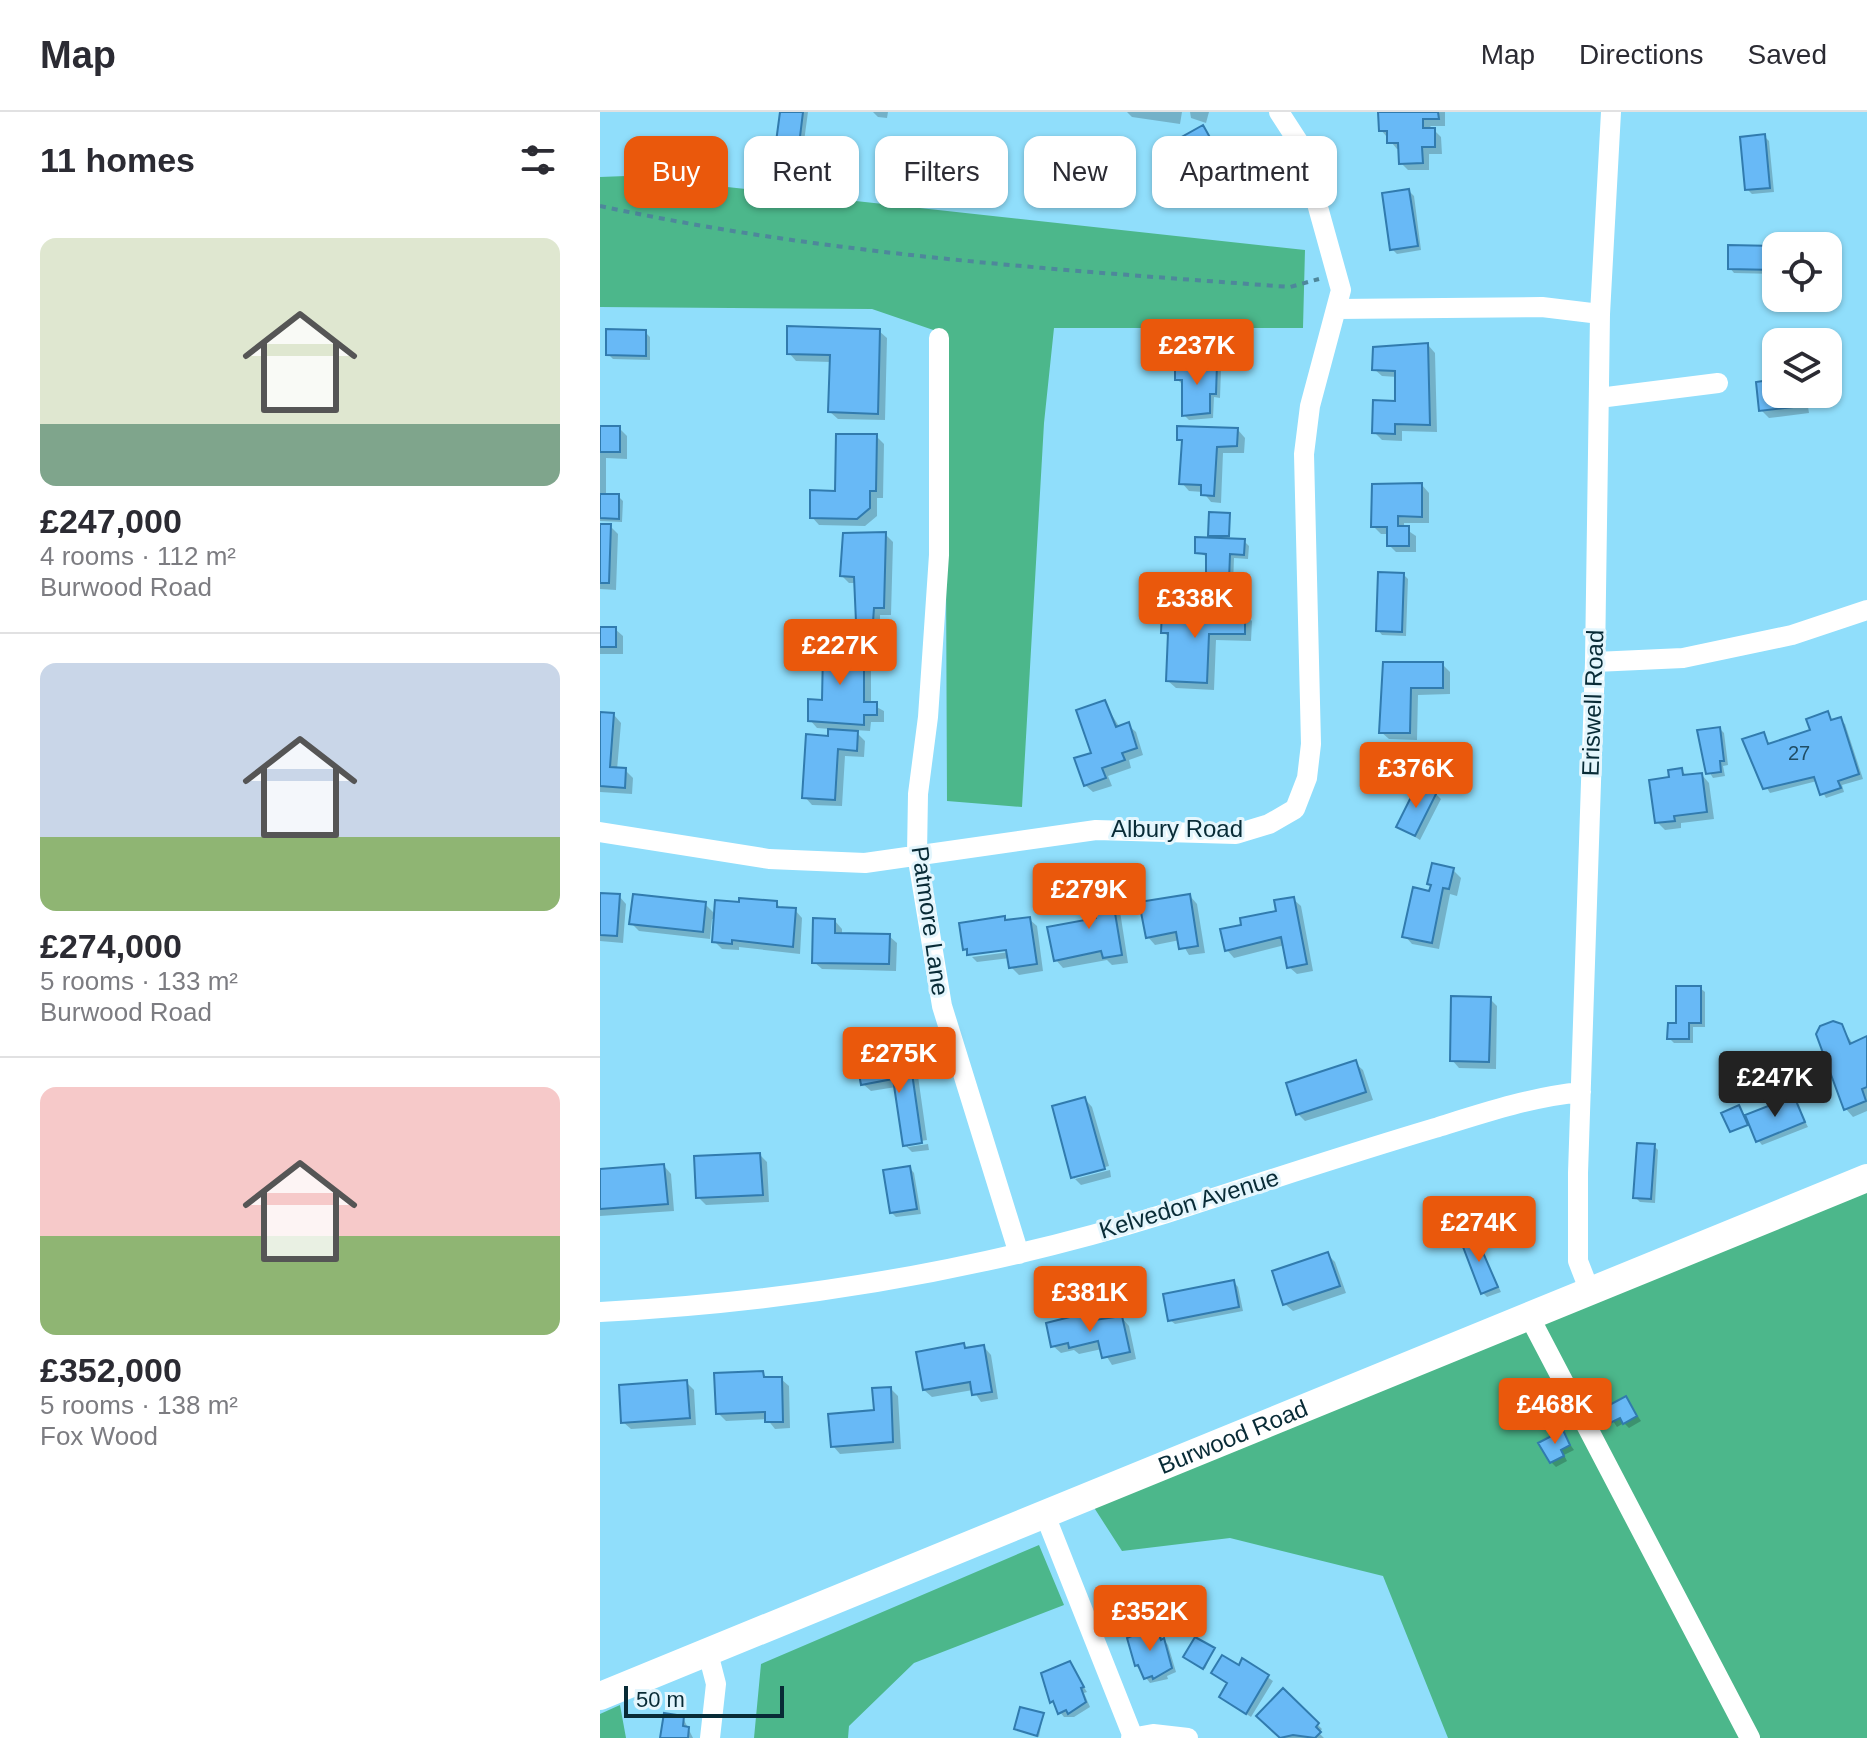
<!DOCTYPE html>
<meta charset="utf-8">
<style>
:root{--surface:#fff;--page:#f7f7f7;--text:#2b2b33;--muted:#7c7c81;--line:#e1e1e2;--accent:#ea580c}
body{margin:0;font-family:Helvetica,sans-serif;background:var(--page);color:var(--text);height:100vh;display:flex;flex-direction:column;font-size:30px;white-space:nowrap}
*{box-sizing:border-box;margin:0}
p{font-size:26px;color:var(--muted)}
.icon{flex:none;width:44px;height:44px;fill:none;stroke:currentColor;stroke-width:2;stroke-linecap:round;stroke-linejoin:round}
.map{position:relative;flex:1;overflow:hidden}
.panel{display:flex;flex-direction:column;background:var(--surface);width:600px}
.panel>*{flex:none}
.guide{position:absolute;left:24px;top:24px;width:760px;height:72px;display:flex;gap:16px}
.tools{position:absolute;left:1162px;top:120px;display:grid;gap:16px}
.tools a{display:grid;place-items:center;width:80px;height:80px;border-radius:16px;background:var(--surface);box-shadow:0 2px 6px #0004;font-size:40px}
.scale{position:absolute;left:24px;bottom:20px;width:160px;box-sizing:border-box;padding-left:8px;border:4px solid #082b36;border-top:0;font-size:22px;line-height:28px;white-space:nowrap;color:#082b36;-webkit-text-stroke:6px #e4f6fd;paint-order:stroke}
.price{position:absolute;translate:-50% -68px;padding:0 18px;border-radius:8px;background:var(--accent);color:#fff;font-size:26px;line-height:52px;filter:drop-shadow(0 2px 4px #0008)}
.price::after{content:'';position:absolute;left:50%;top:48px;width:24px;height:18px;margin-left:-12px;background:inherit;clip-path:polygon(0 0,100% 0,50% 100%)}
.price.active{background:#222;color:#fff}
ul{padding:0;list-style:none}
li{display:grid;align-content:center;gap:16px;height:424px;padding:0 40px}
li+li{border-top:2px solid var(--line)}
li span{display:grid;place-items:center;height:248px;border-radius:16px;color:#555}
li>.icon{margin-inline-start:auto}
span .icon{width:144px;height:144px;fill:#fffc;stroke-width:1}
li b{font-size:34px}
h2{display:flex;justify-content:space-between;align-items:center;height:96px;padding:0 40px;font-size:34px}
.tag{padding:0 28px;border-radius:16px;background:var(--surface);box-shadow:0 2px 6px #0004;font-size:28px;line-height:72px}
.tag.active{background:var(--accent);color:#fff}
header{display:flex;align-items:center;gap:48px;box-sizing:border-box;height:112px;padding:0 40px;background:var(--surface);border-bottom:2px solid var(--line)}
header strong{font-size:38px}
nav{display:flex;gap:44px;margin-inline-start:auto;font-size:28px}
main{display:flex;flex:1;min-height:0}
.map>svg:first-child{display:block}
.forest{fill:#4cb78b}
.shadow{fill:#0003}
.building{fill:#68b9f6;stroke:#317bae;stroke-width:2}
.lines{fill:none;stroke-linecap:round;stroke-linejoin:round}
.path{stroke:#4e879b;stroke-width:4;stroke-dasharray:6 6;stroke-linecap:butt}
.street{stroke:#fff;stroke-width:20}
.secondary{stroke:#fff;stroke-width:28}
.labels{text-anchor:middle;stroke-width:6;stroke-linejoin:round;paint-order:stroke}
.number-label{font-size:20px;fill:#204e66}
.street-label{font-size:24px;fill:#082b36;stroke:#e4f6fd}
</style>
<header>
<strong>Map</strong>
<nav><a>Map</a><a>Directions</a><a>Saved</a></nav>
</header>
<main>
<section class="panel">
<h2>11 homes<svg class="icon" aria-label="filters" viewBox="0 0 24 24"><path d="M4 7h16M4 17h16"/><circle cx="9" cy="7" r="2"/><circle cx="15" cy="17" r="2"/></svg></h2>
<ul>
<li><span style="background:linear-gradient(#dfe7d0 75%,#7fa58c 0)"><svg class="icon" aria-label="home" viewBox="0 0 24 24"><path d="M3 11l9-7 9 7M6 9v11h12V9"/></svg></span><div><b>£247,000</b><p>4 rooms · 112 m²</p><p>Burwood Road</p></div></li>
<li><span style="background:linear-gradient(#c9d6e8 70%,#8fb573 0)"><svg class="icon" aria-label="home" viewBox="0 0 24 24"><path d="M3 11l9-7 9 7M6 9v11h12V9"/></svg></span><div><b>£274,000</b><p>5 rooms · 133 m²</p><p>Burwood Road</p></div></li>
<li><span style="background:linear-gradient(#f6c9c9 60%,#8fb573 0)"><svg class="icon" aria-label="home" viewBox="0 0 24 24"><path d="M3 11l9-7 9 7M6 9v11h12V9"/></svg></span><div><b>£352,000</b><p>5 rooms · 138 m²</p><p>Fox Wood</p></div></li>
</ul>
</section>
<div class="map">
<svg width="1267" height="1626" viewBox="0 0 1267 1626">
<rect width="100%" height="100%" fill="#90defb"/>
<path class="forest" d="M 26,64 L 705,138 L 703,216 L 454,216 L 444,311 L 422,695 L 347,689 L 345,222 L 272,197 L 0,195 L 0,65 Z
M 1267,1080 L 1267,1626 L 848,1626 L 783,1464 L 630,1426 L 522,1439 L 493,1394 Z
M 439,1433 L 464,1493 L 314,1551 L 249,1614 L 248,1626 L 154,1626 L 161,1552 Z
M 20,1593 L 26,1626 L 0,1626 L 0,1602 Z"/>
<path class="shadow" d="M 182,0 L 208,0 L 203,37 L 182,34 L 178,29 Z
M 273,0 L 288,0 L 287,6 L 278,5 Z
M 527,0 L 582,0 L 580,12 L 532,5 Z
M 590,0 L 609,0 L 606,11 L 591,6 Z
M 780,0 L 845,0 L 845,14 L 830,14 L 841,25 L 842,42 L 829,42 L 829,58 L 808,58 L 801,51 L 801,37 L 797,37 L 781,18 Z
M 603,16 L 619,39 L 626,35 L 634,42 L 658,85 L 648,90 L 640,83 L 630,89 L 610,60 L 606,63 L 599,55 Z
M 1164,24 L 1169,29 L 1174,80 L 1152,82 L 1147,77 Z
M 809,79 L 814,84 L 821,138 L 797,142 L 792,137 Z
M 1176,136 L 1176,162 L 1134,161 L 1130,156 Z
M 279,219 L 287,226 L 285,308 L 238,307 L 230,300 L 231,250 L 196,249 L 189,241 Z
M 45,220 L 50,225 L 50,248 L 13,247 L 8,242 Z
M 648,228 L 653,233 L 652,253 L 614,252 L 621,258 L 620,286 L 614,285 L 613,306 L 589,308 L 584,303 L 582,272 L 577,267 L 585,254 L 577,246 Z
M 828,233 L 835,241 L 837,320 L 802,319 L 802,329 L 782,328 L 774,320 L 797,291 L 797,265 L 782,264 L 774,257 Z
M 1228,239 L 1236,246 L 1240,283 L 1207,288 L 1209,301 L 1169,306 L 1161,298 L 1176,270 L 1176,282 L 1228,282 Z
M 0,316 L 19,316 L 27,324 L 27,347 L 6,346 L 6,384 L 18,384 L 23,389 L 22,410 L 0,409 Z
M 638,318 L 645,326 L 644,341 L 623,341 L 621,391 L 611,390 L 603,380 L 589,379 L 582,371 L 584,332 L 579,327 Z
M 276,324 L 284,332 L 283,386 L 277,386 L 277,404 L 265,414 L 219,413 L 212,405 L 237,381 Z
M 822,373 L 829,381 L 829,411 L 804,411 L 804,416 L 816,424 L 816,440 L 796,440 L 789,433 L 789,422 L 781,422 L 773,414 Z
M 629,403 L 630,428 L 644,429 L 649,434 L 648,447 L 634,446 L 633,473 L 613,472 L 608,468 L 608,445 L 597,440 L 615,428 L 610,423 Z
M 0,414 L 10,414 L 18,422 L 16,478 L 0,477 Z
M 285,422 L 293,430 L 291,503 L 280,503 L 280,517 L 265,517 L 258,509 L 256,471 L 249,471 L 242,464 Z
M 803,462 L 808,467 L 806,524 L 782,523 L 778,518 Z
M 644,502 L 652,509 L 651,529 L 616,528 L 614,578 L 576,576 L 568,569 L 570,526 L 563,520 Z
M 0,517 L 15,517 L 23,524 L 23,542 L 0,542 Z
M 241,522 L 248,530 L 247,551 L 263,551 L 271,558 L 271,592 L 284,599 L 284,610 L 271,610 L 270,619 L 254,618 L 265,629 L 264,645 L 245,644 L 242,694 L 212,693 L 205,685 L 230,617 L 217,616 L 210,608 L 224,590 L 225,545 L 218,538 Z
M 785,552 L 842,552 L 850,560 L 850,582 L 818,583 L 817,628 L 789,627 L 781,620 Z
M 504,590 L 520,616 L 528,613 L 536,620 L 543,643 L 529,648 L 531,656 L 508,664 L 512,674 L 493,680 L 485,673 Z
M 0,602 L 14,603 L 21,611 L 17,658 L 25,658 L 33,666 L 32,682 L 0,680 Z
M 1228,602 L 1234,610 L 1240,608 L 1245,612 L 1263,667 L 1242,673 L 1244,680 L 1226,686 L 1217,669 L 1170,681 L 1151,651 L 1144,629 L 1163,622 L 1170,633 L 1213,619 Z
M 1120,617 L 1124,621 L 1128,653 L 1123,654 L 1125,664 L 1113,666 L 1103,650 L 1099,619 Z
M 1081,658 L 1088,665 L 1102,663 L 1109,671 L 1114,707 L 1081,711 L 1081,716 L 1065,718 L 1057,710 L 1071,667 Z
M 836,682 L 841,687 L 820,728 L 798,714 Z
M 853,758 L 861,766 L 857,784 L 850,782 L 839,837 L 812,832 L 805,824 L 830,781 L 832,774 L 829,771 Z
M 509,773 L 517,780 L 528,851 L 512,853 L 507,848 L 463,856 L 456,848 L 498,808 Z
M 0,781 L 19,784 L 26,792 L 23,831 L 0,829 Z
M 590,784 L 597,792 L 605,841 L 589,843 L 580,828 L 555,833 L 548,825 Z
M 693,787 L 701,794 L 713,859 L 697,862 L 689,855 L 685,833 L 634,846 L 627,838 L 644,814 L 679,800 Z
M 176,791 L 182,797 L 195,798 L 202,806 L 200,842 L 139,835 L 139,838 L 122,837 L 114,829 L 116,808 L 112,807 L 110,827 L 39,819 L 31,811 L 105,792 L 116,803 Z
M 404,806 L 408,810 L 429,807 L 437,814 L 443,859 L 419,863 L 411,855 L 410,846 L 377,850 L 372,845 L 417,839 L 416,835 L 369,841 L 365,837 Z
M 235,809 L 242,817 L 242,823 L 289,824 L 297,831 L 296,859 L 222,857 L 214,850 Z
M 1100,876 L 1105,880 L 1105,915 L 1093,915 L 1093,931 L 1074,931 L 1069,926 Z
M 890,887 L 897,894 L 896,957 L 859,956 L 852,948 Z
M 1241,914 L 1253,932 L 1267,927 L 1267,999 L 1253,1005 L 1246,997 Z
M 309,949 L 317,957 L 327,1028 L 308,1031 L 308,1035 L 328,1032 L 329,1038 L 312,1040 L 305,1033 L 296,975 L 271,979 L 263,972 Z
M 755,951 L 763,958 L 773,988 L 705,1009 L 698,1002 Z
M 1193,986 L 1208,1015 L 1162,1033 L 1158,1028 Z
M 485,987 L 492,995 L 509,1054 L 475,1063 L 475,1067 L 510,1058 L 511,1065 L 481,1073 L 473,1065 Z
M 1054,1034 L 1058,1038 L 1055,1091 L 1040,1090 L 1035,1085 Z
M 160,1043 L 167,1050 L 169,1090 L 106,1093 L 98,1085 Z
M 64,1054 L 71,1062 L 74,1099 L 0,1104 L 0,1059 Z
M 310,1056 L 314,1061 L 321,1102 L 296,1105 L 291,1100 Z
M 874,1122 L 901,1180 L 887,1185 L 883,1181 Z
M 727,1142 L 735,1150 L 746,1181 L 693,1199 L 685,1192 Z
M 634,1170 L 638,1175 L 643,1199 L 575,1212 L 570,1208 Z
M 485,1204 L 493,1211 L 522,1206 L 529,1214 L 536,1247 L 512,1253 L 502,1237 L 479,1242 L 474,1238 L 461,1241 L 453,1234 Z
M 364,1234 L 368,1238 L 384,1235 L 391,1243 L 398,1287 L 381,1290 L 373,1278 L 332,1285 L 324,1278 Z
M 162,1261 L 168,1267 L 181,1267 L 189,1274 L 190,1316 L 175,1317 L 167,1307 L 126,1309 L 118,1301 Z
M 86,1270 L 94,1278 L 96,1313 L 31,1317 L 23,1310 Z
M 291,1277 L 298,1284 L 301,1337 L 240,1342 L 233,1334 L 276,1300 Z
M 1026,1286 L 1041,1309 L 1029,1316 L 1024,1311 L 1017,1315 L 1005,1297 Z
M 962,1321 L 974,1338 L 964,1343 L 967,1349 L 956,1355 L 951,1350 Z
M 555,1517 L 568,1533 L 576,1560 L 567,1564 L 568,1567 L 550,1571 L 536,1553 Z
M 613,1538 L 605,1557 L 587,1547 Z
M 643,1549 L 673,1569 L 651,1605 L 621,1585 L 629,1572 L 613,1561 L 639,1555 Z
M 469,1552 L 487,1580 L 484,1581 L 490,1595 L 474,1605 L 464,1605 L 452,1590 Z
M 683,1579 L 722,1617 L 719,1621 L 724,1626 L 682,1626 L 659,1604 Z
M 443,1603 L 439,1625 L 416,1617 Z
M 83,1606 L 93,1626 L 62,1626 Z"/>
<path class="building" d="M 180,0 L 203,0 L 199,33 L 176,30 Z
M 778,0 L 838,0 L 839,7 L 823,7 L 823,16 L 835,16 L 835,35 L 822,35 L 823,51 L 799,52 L 798,31 L 787,31 L 787,19 L 779,19 Z
M 603,13 L 617,38 L 627,32 L 651,77 L 639,84 L 633,75 L 621,82 L 603,53 L 597,56 L 580,26 Z
M 1165,22 L 1170,76 L 1145,78 L 1140,25 Z
M 809,77 L 818,134 L 790,138 L 782,81 Z
M 1128,133 L 1176,134 L 1176,158 L 1128,157 Z
M 187,214 L 280,217 L 278,302 L 228,300 L 230,243 L 187,242 Z
M 6,217 L 46,218 L 46,244 L 6,243 Z
M 575,224 L 649,226 L 648,249 L 575,247 Z
M 828,231 L 830,313 L 795,312 L 795,322 L 772,321 L 773,288 L 795,289 L 795,259 L 772,258 L 773,235 Z
M 575,252 L 617,252 L 616,282 L 610,282 L 610,301 L 582,304 L 582,268 L 575,268 Z
M 1176,267 L 1176,282 L 1201,282 L 1202,294 L 1159,299 L 1156,270 Z
M 0,314 L 20,314 L 20,340 L 0,340 Z
M 577,314 L 638,316 L 637,334 L 617,335 L 614,384 L 601,383 L 601,373 L 579,372 L 582,328 L 577,328 Z
M 236,322 L 277,322 L 276,379 L 270,379 L 270,396 L 257,407 L 210,406 L 210,378 L 235,379 Z
M 822,371 L 822,405 L 798,404 L 798,414 L 809,414 L 809,434 L 787,434 L 787,415 L 771,415 L 772,372 Z
M 0,382 L 19,382 L 19,407 L 0,406 Z
M 609,400 L 630,401 L 629,424 L 608,424 Z
M 0,412 L 11,412 L 9,471 L 0,471 Z
M 286,420 L 284,496 L 274,496 L 273,510 L 256,510 L 254,465 L 240,464 L 243,421 Z
M 595,425 L 645,427 L 644,443 L 630,442 L 629,469 L 606,469 L 606,442 L 595,441 Z
M 778,460 L 804,461 L 802,520 L 776,519 Z
M 562,498 L 645,500 L 645,522 L 609,522 L 607,571 L 566,569 L 568,521 L 561,521 Z
M 0,515 L 16,515 L 16,535 L 0,535 Z
M 216,520 L 241,520 L 240,549 L 264,549 L 264,590 L 277,590 L 277,603 L 264,603 L 264,613 L 208,609 L 208,587 L 222,588 L 223,539 L 216,539 Z
M 783,550 L 843,550 L 843,576 L 811,576 L 810,621 L 779,621 Z
M 505,588 L 516,615 L 529,610 L 537,636 L 522,641 L 525,648 L 502,656 L 506,666 L 484,674 L 474,646 L 491,641 L 476,598 Z
M 1228,599 L 1231,608 L 1241,605 L 1259,662 L 1238,669 L 1241,676 L 1220,683 L 1214,665 L 1163,677 L 1142,627 L 1164,620 L 1168,632 L 1210,618 L 1206,607 Z
M 0,600 L 14,601 L 10,655 L 26,656 L 25,676 L 0,674 Z
M 1120,615 L 1124,649 L 1120,649 L 1121,660 L 1106,662 L 1097,618 Z
M 228,617 L 258,619 L 257,639 L 238,637 L 235,688 L 202,686 L 206,622 L 228,624 Z
M 1082,656 L 1083,663 L 1102,661 L 1107,700 L 1074,704 L 1075,709 L 1055,711 L 1049,668 L 1069,665 L 1068,658 Z
M 818,671 L 837,680 L 815,724 L 796,715 Z
M 832,751 L 854,756 L 849,777 L 843,776 L 832,831 L 802,825 L 813,775 L 829,779 L 831,773 L 827,772 Z
M 510,771 L 522,843 L 503,846 L 501,839 L 454,849 L 447,815 L 496,806 L 491,774 Z
M 0,781 L 20,782 L 17,824 L 0,823 Z
M 33,782 L 106,790 L 103,820 L 29,812 Z
M 590,782 L 598,834 L 579,837 L 576,820 L 546,826 L 539,790 Z
M 694,785 L 707,852 L 687,856 L 681,825 L 625,839 L 620,817 L 641,813 L 640,806 L 676,799 L 674,788 Z
M 139,786 L 177,789 L 177,795 L 196,796 L 193,835 L 132,828 L 132,832 L 112,830 L 115,788 L 139,790 Z
M 405,804 L 405,808 L 430,805 L 437,852 L 409,856 L 406,838 L 367,843 L 367,837 L 363,838 L 359,811 Z
M 213,806 L 235,807 L 235,821 L 290,822 L 289,852 L 212,851 Z
M 1076,874 L 1101,874 L 1101,911 L 1089,911 L 1089,927 L 1067,927 L 1068,911 L 1076,911 Z
M 851,884 L 891,885 L 889,950 L 850,949 Z
M 1233,909 L 1242,912 L 1250,932 L 1267,924 L 1267,975 L 1262,977 L 1266,989 L 1244,998 L 1216,922 L 1220,914 Z
M 310,947 L 322,1031 L 303,1034 L 293,967 L 261,973 L 258,956 Z
M 756,948 L 766,980 L 696,1003 L 686,971 Z
M 1194,984 L 1205,1010 L 1156,1030 L 1145,1003 Z
M 485,985 L 505,1057 L 471,1066 L 452,994 Z
M 1139,993 L 1148,1013 L 1130,1020 L 1121,1001 Z
M 1037,1031 L 1055,1032 L 1051,1087 L 1033,1086 Z
M 160,1041 L 163,1083 L 96,1086 L 94,1044 Z
M 64,1052 L 68,1092 L 0,1097 L 0,1057 Z
M 310,1054 L 317,1097 L 290,1101 L 283,1058 Z
M 874,1120 L 898,1175 L 881,1182 L 860,1127 Z
M 728,1140 L 740,1174 L 683,1193 L 672,1159 Z
M 634,1168 L 639,1195 L 568,1209 L 563,1182 Z
M 486,1201 L 488,1209 L 522,1204 L 530,1240 L 502,1246 L 498,1229 L 469,1236 L 468,1231 L 451,1235 L 446,1211 Z
M 364,1231 L 365,1236 L 384,1233 L 392,1280 L 372,1283 L 370,1270 L 323,1278 L 316,1240 Z
M 163,1259 L 164,1265 L 182,1265 L 183,1310 L 165,1310 L 165,1300 L 116,1302 L 114,1261 Z
M 87,1268 L 90,1306 L 21,1311 L 19,1273 Z
M 291,1275 L 293,1330 L 231,1335 L 228,1302 L 274,1298 L 272,1276 Z
M 1026,1284 L 1037,1304 L 1023,1312 L 1020,1306 L 1010,1311 L 1002,1297 Z
M 963,1318 L 970,1333 L 961,1338 L 964,1344 L 950,1351 L 938,1331 Z
M 555,1514 L 561,1528 L 564,1526 L 572,1556 L 553,1567 L 552,1564 L 544,1567 L 538,1553 L 535,1554 L 527,1526 Z
M 595,1525 L 615,1536 L 603,1557 L 583,1545 Z
M 622,1543 L 639,1553 L 642,1546 L 669,1563 L 646,1602 L 619,1585 L 627,1571 L 611,1561 Z
M 470,1549 L 484,1575 L 481,1576 L 486,1590 L 468,1602 L 466,1598 L 458,1602 L 453,1589 L 450,1591 L 441,1561 Z
M 683,1576 L 719,1611 L 716,1615 L 721,1620 L 715,1626 L 693,1623 L 680,1626 L 656,1604 Z
M 420,1595 L 444,1601 L 437,1624 L 414,1617 Z
M 64,1601 L 84,1604 L 83,1614 L 89,1615 L 88,1626 L 60,1626 Z"/>
<g class="lines">
<path class="path" d="M 0,94 C 227,143 459,158 690,175 L 719,167"/>
<path class="street" d="M 736,197 L 942,195 L 1000,202
M 339,226 L 339,443 L 328,605 L 318,682 L 317,742 L 342,894 L 419,1142
M 999,286 L 1118,271
M 995,550 L 1083,546 L 1192,523 L 1267,498
M 0,720 L 169,747 L 265,751 L 496,718 L 636,722 L 669,712 L 695,697 L 707,666 L 711,632 L 704,342 L 710,294 L 741,178 L 701,34 L 679,0
M 990,1180 L 978,1149 L 978,1061 L 995,550 L 1000,202 L 1011,0
M 0,1200 C 193,1190 380,1159 564,1102 C 654,1073 744,1043 835,1016 C 883,1001 931,985 981,980
M 929,1204 L 1150,1626
M 445,1403 L 533,1625
M 108,1541 L 116,1572 L 110,1626
M 531,1626 L 553,1622 L 588,1626"/>
<path class="secondary" id="s1" d="M 0,1584 L 1267,1066"/>
</g>
<g class="labels">
<g class="number-label">
<text x="1199" y="648">27</text>
</g>
<g class="street-label">
<text transform="translate(993 591) rotate(-88)" y="8">Eriswell Road</text>
<text x="577" y="725">Albury Road</text>
<text transform="translate(330 809) rotate(82)" y="8">Patmore Lane</text>
<text transform="translate(589 1092) rotate(-17)" y="8">Kelvedon Avenue</text>
<text dy="8" stroke="none"><textPath href="#s1" startOffset="684">Burwood Road</textPath></text>
</g>
</g>
</svg>
<div class="tools">
<a><svg class="icon" aria-label="locate" viewBox="0 0 24 24"><circle cx="12" cy="12" r="6"/><path d="M12 2v4M12 18v4M2 12h4M18 12h4"/></svg></a>
<a><svg class="icon" aria-label="layers" viewBox="0 0 24 24"><path d="M12 4l9 5-9 5-9-5zM3 14l9 5 9-5"/></svg></a>
</div>
<div class="scale">50 m</div>
<b class="price" style="left:597px;top:275px">£237K</b>
<b class="price" style="left:595px;top:528px">£338K</b>
<b class="price" style="left:240px;top:575px">£227K</b>
<b class="price" style="left:816px;top:698px">£376K</b>
<b class="price" style="left:489px;top:819px">£279K</b>
<b class="price" style="left:299px;top:983px">£275K</b>
<b class="price active" style="left:1175px;top:1007px">£247K</b>
<b class="price" style="left:879px;top:1152px">£274K</b>
<b class="price" style="left:490px;top:1222px">£381K</b>
<b class="price" style="left:955px;top:1334px">£468K</b>
<b class="price" style="left:550px;top:1541px">£352K</b>
<div class="guide">
<a class="tag active">Buy</a>
<a class="tag">Rent</a>
<a class="tag">Filters</a>
<a class="tag">New</a>
<a class="tag">Apartment</a>
</div>
</div>
</main>
